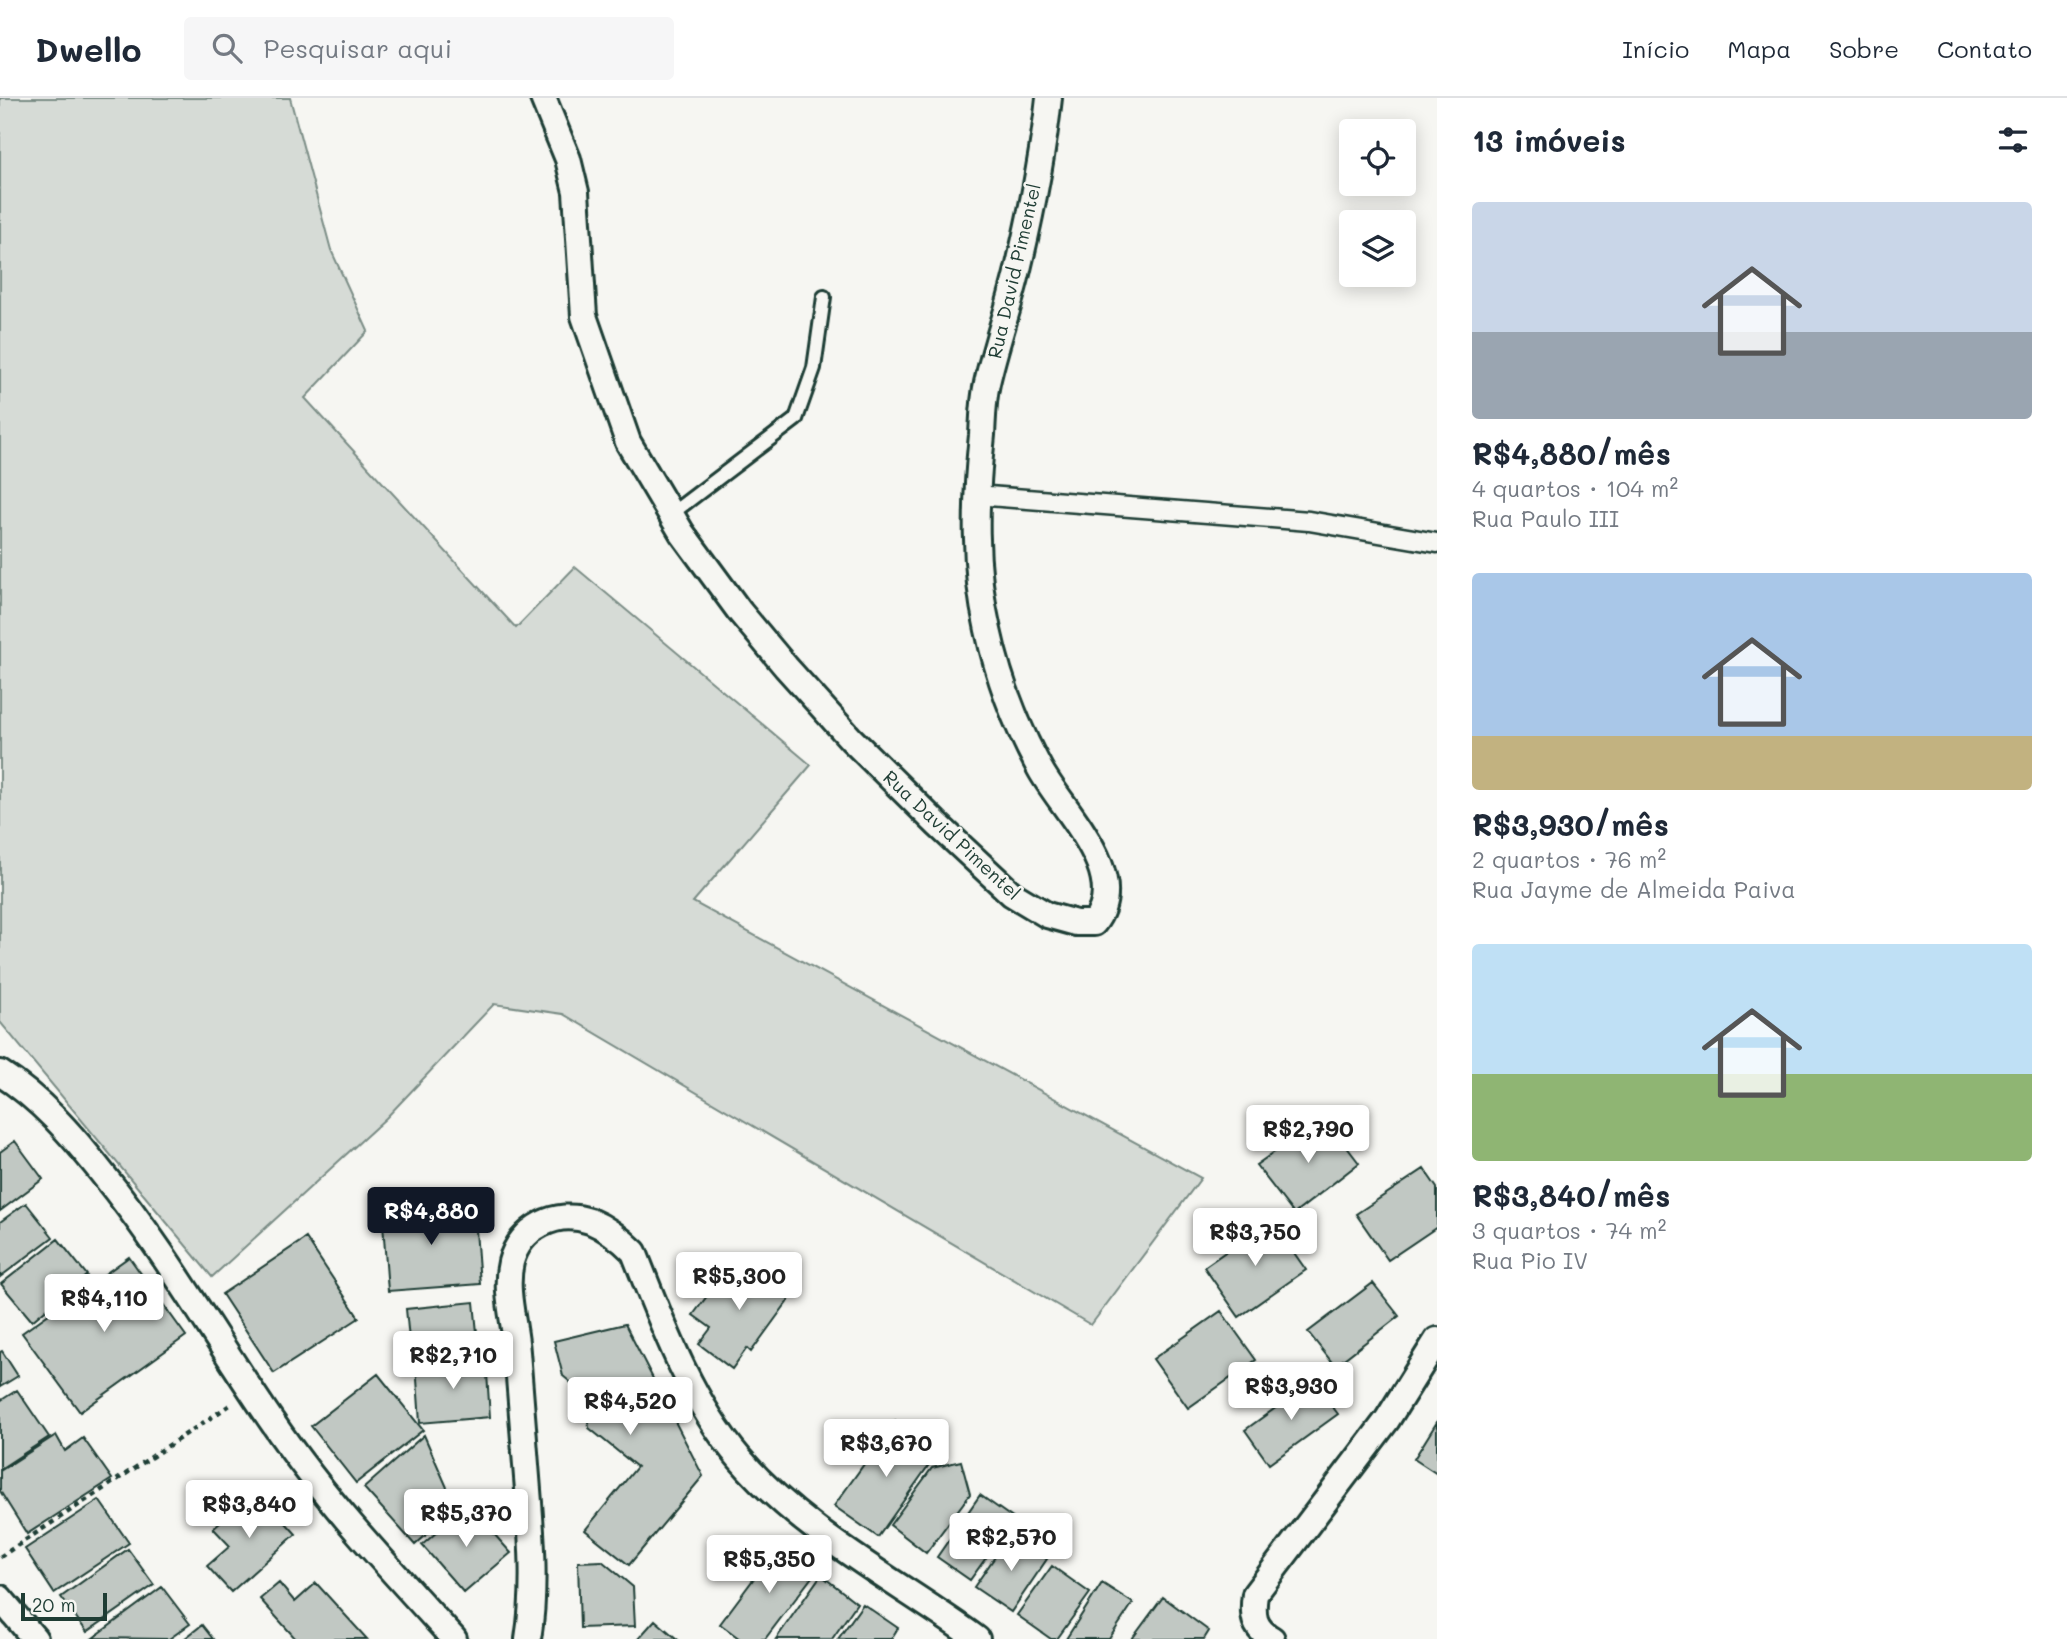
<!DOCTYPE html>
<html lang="pt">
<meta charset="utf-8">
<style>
:root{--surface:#fff;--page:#f6f6f7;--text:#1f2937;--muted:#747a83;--line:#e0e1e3;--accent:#111827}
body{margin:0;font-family:Mali,sans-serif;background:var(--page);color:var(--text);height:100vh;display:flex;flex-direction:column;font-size:26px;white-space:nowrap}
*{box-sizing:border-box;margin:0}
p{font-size:23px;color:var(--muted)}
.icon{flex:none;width:38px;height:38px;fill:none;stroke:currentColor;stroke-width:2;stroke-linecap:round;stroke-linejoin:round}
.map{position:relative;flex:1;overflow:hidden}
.drawer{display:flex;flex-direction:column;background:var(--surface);width:630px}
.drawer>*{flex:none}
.buttons{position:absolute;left:1339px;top:21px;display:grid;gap:14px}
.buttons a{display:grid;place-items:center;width:77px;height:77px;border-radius:7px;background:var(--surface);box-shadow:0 4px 18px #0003;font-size:35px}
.scale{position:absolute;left:21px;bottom:18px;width:86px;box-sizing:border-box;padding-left:7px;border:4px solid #1f3d34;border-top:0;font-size:19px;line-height:24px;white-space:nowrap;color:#1f3d34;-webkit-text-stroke:5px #f6f6f2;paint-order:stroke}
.price{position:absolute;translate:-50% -60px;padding:0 16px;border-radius:7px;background:#fff;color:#222;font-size:23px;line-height:46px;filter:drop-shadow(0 2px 4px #0008)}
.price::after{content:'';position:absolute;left:50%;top:42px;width:21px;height:16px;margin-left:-10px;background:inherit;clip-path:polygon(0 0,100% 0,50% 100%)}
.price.on{background:var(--accent);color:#fff}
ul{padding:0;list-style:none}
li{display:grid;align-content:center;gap:14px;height:371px;padding:0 35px}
li span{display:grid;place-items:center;height:217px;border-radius:7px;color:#555}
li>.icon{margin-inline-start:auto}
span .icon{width:126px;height:126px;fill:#fffc;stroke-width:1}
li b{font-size:30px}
h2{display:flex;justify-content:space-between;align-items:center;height:84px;padding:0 35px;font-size:30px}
header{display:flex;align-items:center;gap:42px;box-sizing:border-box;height:98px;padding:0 35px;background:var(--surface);border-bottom:2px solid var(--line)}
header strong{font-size:33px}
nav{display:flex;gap:38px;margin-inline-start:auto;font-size:24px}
.search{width:490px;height:63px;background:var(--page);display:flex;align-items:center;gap:18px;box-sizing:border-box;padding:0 24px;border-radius:7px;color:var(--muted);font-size:26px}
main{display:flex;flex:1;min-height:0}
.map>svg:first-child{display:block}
.green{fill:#d6dbd6;stroke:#7a8c85;stroke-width:2}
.building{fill:#c1c8c3;stroke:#1f3d34;stroke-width:2}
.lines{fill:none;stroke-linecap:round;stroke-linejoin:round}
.service-casing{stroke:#1f3d34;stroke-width:18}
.pedestrian-casing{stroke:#1f3d34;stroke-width:23}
.minor-casing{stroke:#1f3d34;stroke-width:30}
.path{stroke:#1f3d34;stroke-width:4.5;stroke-dasharray:5 5;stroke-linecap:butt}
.service{stroke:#f6f6f2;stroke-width:12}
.pedestrian{stroke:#f6f6f2;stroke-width:18}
.minor{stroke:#f6f6f2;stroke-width:24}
.labels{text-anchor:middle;stroke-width:5;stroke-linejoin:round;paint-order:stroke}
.street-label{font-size:19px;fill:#1f3d34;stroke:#f6f6f2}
</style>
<header>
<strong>Dwello</strong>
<div class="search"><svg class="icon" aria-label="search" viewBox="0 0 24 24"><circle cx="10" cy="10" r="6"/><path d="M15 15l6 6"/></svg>Pesquisar aqui</div>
<nav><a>Início</a><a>Mapa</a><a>Sobre</a><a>Contato</a></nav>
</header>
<main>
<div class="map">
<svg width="1437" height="1541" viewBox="0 0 1437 1541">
<rect width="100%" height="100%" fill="#f6f6f2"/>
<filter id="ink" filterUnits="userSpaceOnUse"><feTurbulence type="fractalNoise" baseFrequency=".0143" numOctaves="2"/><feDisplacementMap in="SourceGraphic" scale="14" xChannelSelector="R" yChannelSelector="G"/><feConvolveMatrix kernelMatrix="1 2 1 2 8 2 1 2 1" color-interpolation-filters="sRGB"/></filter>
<g filter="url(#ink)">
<path class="green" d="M 0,0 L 290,0 L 331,152 L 368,233 L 305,300 L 516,530 L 575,469 L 811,667 L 693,804 L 1201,1080 L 1091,1227 L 563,916 L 494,906 L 386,1020 L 212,1179 L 0,924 Z"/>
<path class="building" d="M 1324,1019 L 1359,1065 L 1294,1116 L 1256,1067 Z
M 15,1043 L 43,1081 L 0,1113 L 0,1054 Z
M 1424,1071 L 1437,1090 L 1437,1129 L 1388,1162 L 1356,1116 Z
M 26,1105 L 53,1139 L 0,1179 L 0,1124 Z
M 474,1105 L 480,1186 L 388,1193 L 382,1112 Z
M 1271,1122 L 1306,1172 L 1239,1219 L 1204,1169 Z
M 306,1140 L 359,1220 L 274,1275 L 222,1196 Z
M 58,1141 L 87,1177 L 32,1223 L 1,1186 Z
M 129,1159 L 186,1238 L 80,1314 L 22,1235 Z
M 736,1159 L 791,1199 L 751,1254 L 747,1250 L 732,1271 L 699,1246 L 711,1230 L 693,1217 Z
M 1373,1185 L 1399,1218 L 1335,1268 L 1308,1234 Z
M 474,1204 L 479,1255 L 411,1262 L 406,1211 Z
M 1221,1213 L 1256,1262 L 1188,1310 L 1153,1261 Z
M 625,1226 L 703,1378 L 629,1467 L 585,1432 L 637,1369 L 589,1330 L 587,1313 L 593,1303 L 563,1278 L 554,1243 Z
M 2,1253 L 18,1278 L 0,1289 L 0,1254 Z
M 486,1261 L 490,1319 L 420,1325 L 416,1266 Z
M 378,1276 L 423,1332 L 356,1385 L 311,1328 Z
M 1313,1283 L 1338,1316 L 1269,1366 L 1245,1332 Z
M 17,1292 L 49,1339 L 0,1371 L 0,1303 Z
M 895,1323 L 938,1354 L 878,1439 L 834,1408 Z
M 1437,1324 L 1437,1376 L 1414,1361 Z
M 56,1337 L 65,1353 L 83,1340 L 112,1381 L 27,1436 L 0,1393 L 0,1373 Z
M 424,1337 L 456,1410 L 415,1447 L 364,1390 Z
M 961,1363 L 970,1396 L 926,1455 L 890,1427 L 932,1370 Z
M 256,1392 L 296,1436 L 231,1494 L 207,1468 L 230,1448 L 213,1430 Z
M 980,1397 L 1014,1421 L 970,1482 L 937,1459 Z
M 99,1402 L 129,1445 L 54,1495 L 25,1451 Z
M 468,1407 L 511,1455 L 464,1495 L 422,1447 Z
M 1011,1436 L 1047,1461 L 1011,1514 L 974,1489 Z
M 781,1444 L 818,1471 L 765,1541 L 740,1541 L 720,1526 Z
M 128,1451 L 154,1487 L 87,1534 L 61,1499 Z
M 602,1463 L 633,1489 L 635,1528 L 580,1530 L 578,1464 Z
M 1052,1468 L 1090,1495 L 1057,1541 L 1051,1541 L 1017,1517 Z
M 821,1477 L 857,1505 L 832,1541 L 776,1541 Z
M 279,1485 L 295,1504 L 316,1485 L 367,1541 L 296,1541 L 260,1501 Z
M 1102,1485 L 1133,1505 L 1109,1541 L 1066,1541 Z
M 162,1489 L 190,1526 L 169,1541 L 93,1540 Z
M 1163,1499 L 1209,1533 L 1204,1541 L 1132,1541 Z
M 863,1506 L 898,1530 L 891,1541 L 838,1541 Z
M 655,1522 L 677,1541 L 638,1541 Z
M 202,1527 L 213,1541 L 184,1541 Z"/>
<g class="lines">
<defs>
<path id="service" d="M 671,416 L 796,321 L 814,270 L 824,199"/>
<path id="pedestrian" d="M 976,397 L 1309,423 L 1437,445"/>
<path id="minor" d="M 543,0 L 568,61 L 576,94 L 584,218 L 628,344 L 682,435 L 740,514 L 786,569 L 851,641 L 938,727 L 1012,796 L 1047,817 L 1076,825 L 1094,825 C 1132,777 1062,712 1040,671 C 1017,629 998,579 988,532 C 973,467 975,403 982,337 C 983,320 983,302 987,285 C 996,245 1010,207 1019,167 C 1032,112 1043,56 1049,0
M 0,975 C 41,1001 72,1037 102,1075 C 166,1154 216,1242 273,1325 C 326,1403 390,1471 454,1541
M 0,1500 L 35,1541
M 528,1541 C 536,1492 532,1442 528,1392 C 524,1346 521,1300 517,1254 C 515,1225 504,1193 511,1164 C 520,1130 556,1111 590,1123 C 607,1130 621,1141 634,1154 C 662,1225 690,1302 740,1361 C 804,1436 899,1484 977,1541
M 1272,1541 C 1253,1530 1252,1517 1255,1496 L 1387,1322 L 1437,1242"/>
</defs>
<use href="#service" class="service-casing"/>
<use href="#pedestrian" class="pedestrian-casing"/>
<use href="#minor" class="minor-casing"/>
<path class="path" d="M 0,1459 L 230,1307"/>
<use href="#service" class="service"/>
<use href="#pedestrian" class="pedestrian"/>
<use href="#minor" class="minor"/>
</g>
</g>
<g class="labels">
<g class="street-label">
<text transform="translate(1014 173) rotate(-77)" y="7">Rua David Pimentel</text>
<text transform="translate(952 737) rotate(43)" y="7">Rua David Pimentel</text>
</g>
</g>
</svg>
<div class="buttons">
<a><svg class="icon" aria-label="locate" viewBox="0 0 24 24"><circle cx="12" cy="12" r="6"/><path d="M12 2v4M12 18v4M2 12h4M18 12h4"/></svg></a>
<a><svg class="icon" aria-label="layers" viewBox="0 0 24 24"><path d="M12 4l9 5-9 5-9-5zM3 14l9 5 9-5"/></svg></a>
</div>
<div class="scale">20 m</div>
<b class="price" style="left:1308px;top:1067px">R$2,790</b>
<b class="price on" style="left:431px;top:1149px">R$4,880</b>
<b class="price" style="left:1255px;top:1170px">R$3,750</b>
<b class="price" style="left:739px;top:1214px">R$5,300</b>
<b class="price" style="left:104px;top:1236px">R$4,110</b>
<b class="price" style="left:453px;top:1293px">R$2,710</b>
<b class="price" style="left:1291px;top:1324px">R$3,930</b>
<b class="price" style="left:630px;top:1339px">R$4,520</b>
<b class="price" style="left:886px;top:1381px">R$3,670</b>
<b class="price" style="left:249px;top:1442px">R$3,840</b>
<b class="price" style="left:466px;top:1451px">R$5,370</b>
<b class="price" style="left:1011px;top:1475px">R$2,570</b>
<b class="price" style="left:769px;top:1497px">R$5,350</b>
</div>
<section class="drawer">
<h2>13 imóveis<svg class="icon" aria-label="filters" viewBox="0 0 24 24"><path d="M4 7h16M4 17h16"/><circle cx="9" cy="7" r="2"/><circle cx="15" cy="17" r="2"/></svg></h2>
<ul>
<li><span style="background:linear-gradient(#c9d6e8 60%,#9aa5b1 0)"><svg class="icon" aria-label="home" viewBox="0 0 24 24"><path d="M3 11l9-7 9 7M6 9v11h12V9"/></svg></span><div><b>R$4,880/mês</b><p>4 quartos · 104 m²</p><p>Rua Paulo III</p></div></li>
<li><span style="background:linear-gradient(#a9c7e8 75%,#c2b280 0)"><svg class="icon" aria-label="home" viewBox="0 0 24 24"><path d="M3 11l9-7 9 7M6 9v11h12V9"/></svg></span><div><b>R$3,930/mês</b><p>2 quartos · 76 m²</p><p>Rua Jayme de Almeida Paiva</p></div></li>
<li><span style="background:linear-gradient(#bfe0f5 60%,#8fb573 0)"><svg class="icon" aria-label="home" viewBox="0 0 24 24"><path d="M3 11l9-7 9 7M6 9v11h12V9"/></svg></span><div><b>R$3,840/mês</b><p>3 quartos · 74 m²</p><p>Rua Pio IV</p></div></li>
</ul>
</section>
</main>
